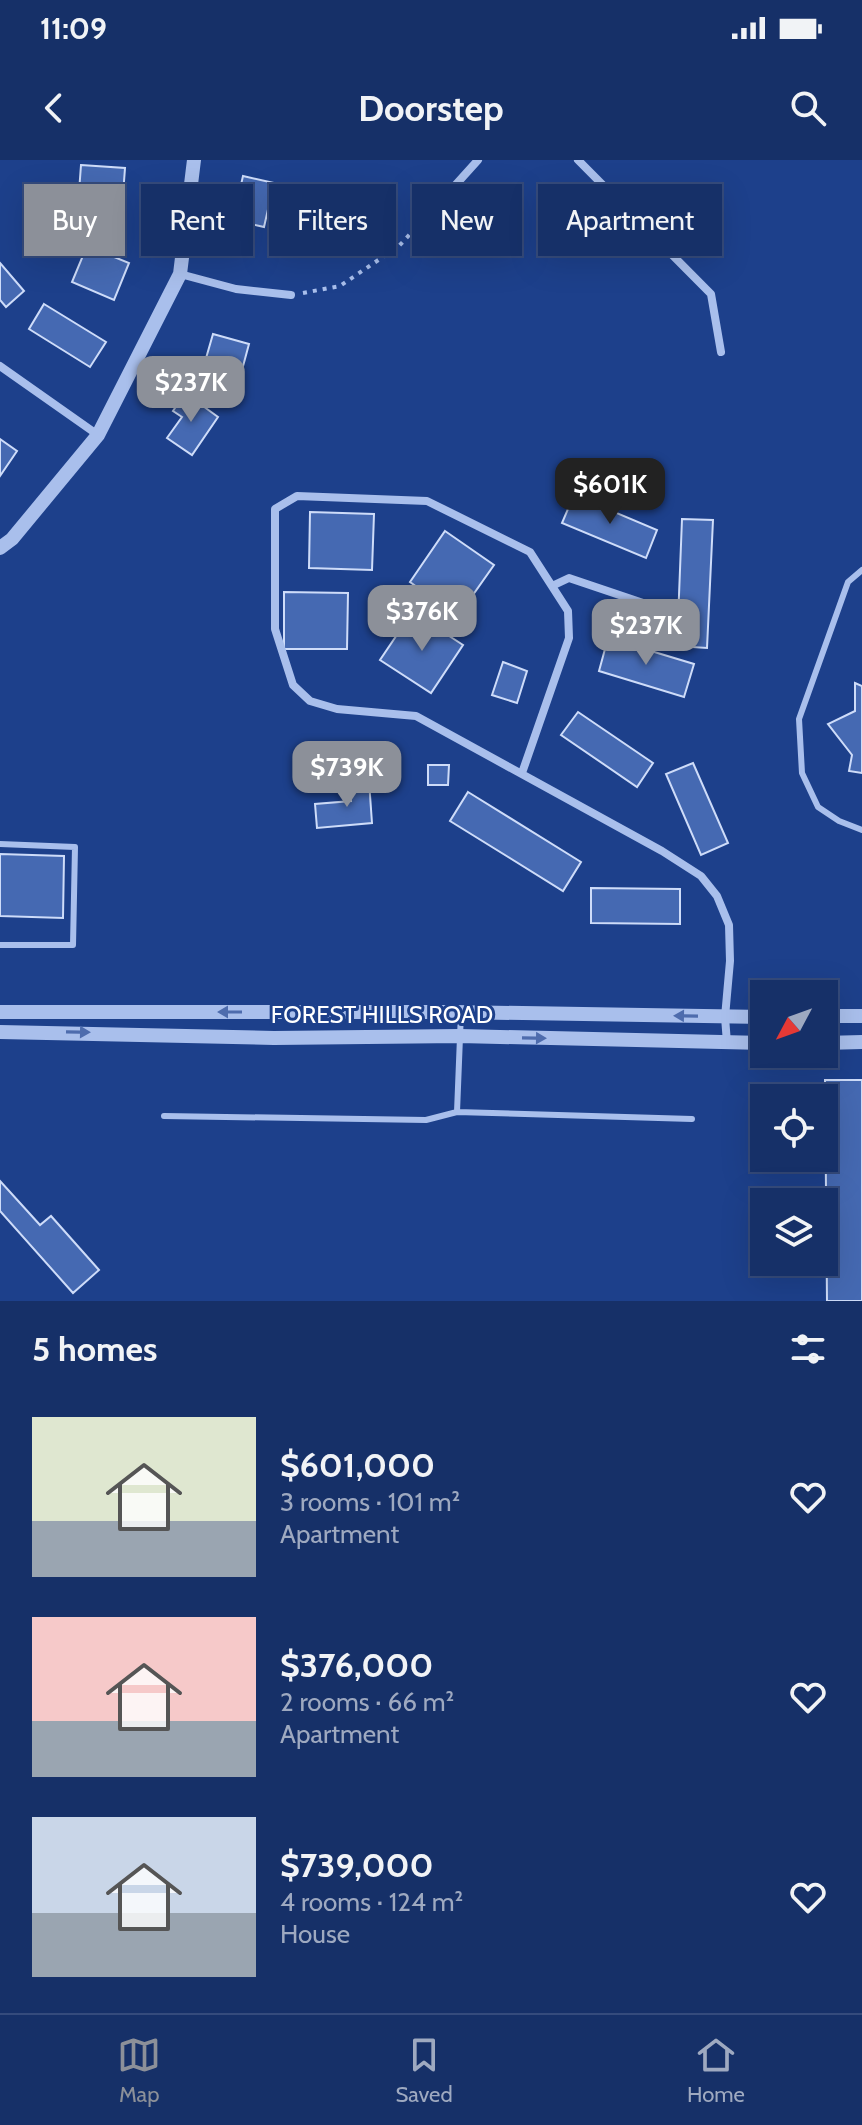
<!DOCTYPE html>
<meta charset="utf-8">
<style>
:root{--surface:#163068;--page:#1f386e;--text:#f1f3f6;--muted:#9ea9c0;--line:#354b7c;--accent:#8c9099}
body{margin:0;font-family:Cabin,sans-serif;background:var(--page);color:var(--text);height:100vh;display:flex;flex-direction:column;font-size:30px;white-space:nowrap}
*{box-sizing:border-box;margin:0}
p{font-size:26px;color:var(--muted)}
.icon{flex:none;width:44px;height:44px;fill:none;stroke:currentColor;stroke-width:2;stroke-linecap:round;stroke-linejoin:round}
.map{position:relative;height:1141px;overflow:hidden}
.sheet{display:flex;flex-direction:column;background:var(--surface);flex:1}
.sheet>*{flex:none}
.top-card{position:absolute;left:24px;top:24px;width:814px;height:72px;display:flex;gap:16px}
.needle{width:52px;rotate:229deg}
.tools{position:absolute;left:750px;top:820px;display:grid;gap:16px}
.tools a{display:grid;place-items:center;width:88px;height:88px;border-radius:0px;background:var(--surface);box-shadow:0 8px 32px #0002,0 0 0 2px var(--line);font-size:40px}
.price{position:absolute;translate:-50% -68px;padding:0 18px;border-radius:16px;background:var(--accent);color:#fff;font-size:26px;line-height:52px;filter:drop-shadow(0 2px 4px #0008)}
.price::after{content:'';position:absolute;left:50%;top:48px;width:24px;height:18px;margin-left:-12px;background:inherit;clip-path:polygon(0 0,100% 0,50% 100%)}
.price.on{background:#222;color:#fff}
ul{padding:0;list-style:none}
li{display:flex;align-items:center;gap:24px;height:200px;padding:0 32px}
li span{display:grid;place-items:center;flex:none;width:224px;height:160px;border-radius:0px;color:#555}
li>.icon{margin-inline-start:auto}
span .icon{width:96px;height:96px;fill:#fffc;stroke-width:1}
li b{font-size:34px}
h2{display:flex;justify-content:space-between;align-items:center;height:96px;padding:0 32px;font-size:34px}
.tag{padding:0 28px;border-radius:0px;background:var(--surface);box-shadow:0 8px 32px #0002,0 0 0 2px var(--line);font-size:28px;line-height:72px}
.tag.on{background:var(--accent);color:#fff}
.status{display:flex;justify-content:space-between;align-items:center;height:56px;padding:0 40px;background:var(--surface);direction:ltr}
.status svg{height:22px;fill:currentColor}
header{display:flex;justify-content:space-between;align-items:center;height:104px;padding:0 32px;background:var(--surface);font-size:36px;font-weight:700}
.tab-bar{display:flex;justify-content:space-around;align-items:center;height:112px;border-top:2px solid var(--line);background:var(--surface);font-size:22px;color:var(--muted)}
.tab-bar a{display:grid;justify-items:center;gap:4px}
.tab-bar .on{color:var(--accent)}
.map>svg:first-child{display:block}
.building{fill:#4569b2;stroke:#cedcf9;stroke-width:2}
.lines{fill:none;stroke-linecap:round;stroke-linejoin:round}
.path{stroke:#a9bfec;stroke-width:4;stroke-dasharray:4 6;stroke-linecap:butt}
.service{stroke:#a9bfec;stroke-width:6}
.minor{stroke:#a9bfec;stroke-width:8}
.tertiary{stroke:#a9bfec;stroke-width:14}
.oneway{fill:#4e6cad}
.labels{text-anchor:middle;stroke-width:6;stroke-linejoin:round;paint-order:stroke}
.street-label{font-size:24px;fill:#fff;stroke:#1d408b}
</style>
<div class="status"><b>11:09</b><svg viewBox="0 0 49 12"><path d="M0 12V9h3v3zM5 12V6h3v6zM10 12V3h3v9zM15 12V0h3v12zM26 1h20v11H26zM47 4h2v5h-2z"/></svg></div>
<header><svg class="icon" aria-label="back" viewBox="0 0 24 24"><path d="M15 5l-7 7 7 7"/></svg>Doorstep<svg class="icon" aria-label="search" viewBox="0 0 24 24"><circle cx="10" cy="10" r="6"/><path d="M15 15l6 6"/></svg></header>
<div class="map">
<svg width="862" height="1141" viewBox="0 0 862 1141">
<rect width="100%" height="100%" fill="#1d408b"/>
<path class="building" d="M 81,5 L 125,8 L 121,62 L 77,59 Z
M 243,16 L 274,23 L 264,67 L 233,60 Z
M 87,86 L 129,103 L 114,140 L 72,122 Z
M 0,103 L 24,131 L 6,147 L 0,140 Z
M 44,144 L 106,182 L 90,207 L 29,169 Z
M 213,174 L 249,184 L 235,236 L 198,226 Z
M 185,233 L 218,257 L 192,295 L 167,278 L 182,257 L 173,251 Z
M 0,279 L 17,291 L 0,316 Z
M 574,335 L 657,370 L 646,398 L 562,363 Z
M 310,352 L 374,354 L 372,410 L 309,408 Z
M 682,359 L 713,360 L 707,488 L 677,486 Z
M 445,371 L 494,405 L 458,456 L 410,422 Z
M 284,432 L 348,433 L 347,489 L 284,489 Z
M 409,457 L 420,465 L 423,459 L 463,485 L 431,533 L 380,500 Z
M 608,478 L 694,504 L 684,537 L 599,511 Z
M 503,502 L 527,511 L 517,543 L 492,535 Z
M 855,523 L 862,526 L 862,613 L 849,611 L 852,595 L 828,564 L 855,551 Z
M 578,552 L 653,603 L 637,627 L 561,575 Z
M 693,603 L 728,683 L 701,695 L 666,614 Z
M 428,605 L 449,605 L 448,625 L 428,625 Z
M 369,621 L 372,663 L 317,668 L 315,644 L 351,641 L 349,622 Z
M 468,632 L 581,702 L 563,731 L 450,661 Z
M 0,694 L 64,696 L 63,758 L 0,756 Z
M 591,728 L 680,729 L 680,764 L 591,763 Z
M 825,920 L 862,920 L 862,1141 L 827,1141 Z
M 0,1021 L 40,1065 L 51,1056 L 99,1110 L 73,1133 L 0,1051 Z"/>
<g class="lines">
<path class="path" d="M 303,133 L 340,126 L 399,86 L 425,58"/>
<path class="service" d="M 862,410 L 848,422 L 799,559 L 802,613 L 818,647 L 839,661 L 862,670
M 0,684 L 75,687 L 73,785 L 0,785
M 461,852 L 457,952 L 692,959
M 164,956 L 426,960 L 457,952"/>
<path class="minor" d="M 578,0 L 711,134 L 721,192
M 432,51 L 478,0
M 180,114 L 236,129 L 291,135
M 0,206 L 98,275
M 552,426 L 569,418 L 655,447
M 522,613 L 569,478 L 568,451 L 530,392 L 427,341 L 297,336 L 275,349 L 275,469 L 293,525 L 310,541 L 337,549 L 416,556 L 662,691 L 701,716 L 717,736 L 729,765 L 730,801 L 725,857 L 727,883"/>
<path class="tertiary" d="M 0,388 L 12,379 L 98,275 L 180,114 L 194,0
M 0,852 L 454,852 L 764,857
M 824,856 L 862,856
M 0,872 L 274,878 L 460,876 L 764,883
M 824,883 L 862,882"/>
</g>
<defs><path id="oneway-solid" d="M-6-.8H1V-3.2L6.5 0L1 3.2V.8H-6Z" transform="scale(2)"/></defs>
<g class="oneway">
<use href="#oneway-solid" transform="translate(230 852) rotate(-180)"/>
<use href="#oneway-solid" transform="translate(686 856) rotate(-179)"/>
<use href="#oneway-solid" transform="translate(78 872) rotate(1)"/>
<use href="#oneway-solid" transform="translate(534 878) rotate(1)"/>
</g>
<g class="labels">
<g class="street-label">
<text x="382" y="863">FOREST HILLS ROAD</text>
</g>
</g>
</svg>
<div class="tools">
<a><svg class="needle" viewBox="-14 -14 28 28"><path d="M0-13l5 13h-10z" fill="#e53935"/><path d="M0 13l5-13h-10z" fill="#9ea9c0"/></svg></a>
<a><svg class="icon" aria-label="locate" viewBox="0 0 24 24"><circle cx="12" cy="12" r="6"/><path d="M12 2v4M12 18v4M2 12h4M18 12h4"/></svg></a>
<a><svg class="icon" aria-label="layers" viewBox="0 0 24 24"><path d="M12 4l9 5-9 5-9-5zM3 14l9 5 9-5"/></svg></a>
</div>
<b class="price" style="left:191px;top:264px">$237K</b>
<b class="price on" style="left:610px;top:366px">$601K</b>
<b class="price" style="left:422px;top:493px">$376K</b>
<b class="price" style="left:646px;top:507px">$237K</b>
<b class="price" style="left:347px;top:649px">$739K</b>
<div class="top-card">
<a class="tag on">Buy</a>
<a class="tag">Rent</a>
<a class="tag">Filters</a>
<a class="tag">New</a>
<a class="tag">Apartment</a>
</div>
</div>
<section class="sheet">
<h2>5 homes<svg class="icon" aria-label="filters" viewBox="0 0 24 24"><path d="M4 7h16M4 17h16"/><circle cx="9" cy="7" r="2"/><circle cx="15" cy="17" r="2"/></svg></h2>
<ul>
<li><span style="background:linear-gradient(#dfe7d0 65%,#9aa5b1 0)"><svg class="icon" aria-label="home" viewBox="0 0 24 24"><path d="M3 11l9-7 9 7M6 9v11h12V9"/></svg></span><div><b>$601,000</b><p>3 rooms · 101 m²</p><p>Apartment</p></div><svg class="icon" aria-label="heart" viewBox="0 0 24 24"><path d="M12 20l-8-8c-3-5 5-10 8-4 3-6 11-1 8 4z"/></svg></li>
<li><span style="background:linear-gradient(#f6c9c9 65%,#9aa5b1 0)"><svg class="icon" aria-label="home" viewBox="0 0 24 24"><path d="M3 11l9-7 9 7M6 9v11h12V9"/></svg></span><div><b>$376,000</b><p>2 rooms · 66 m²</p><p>Apartment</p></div><svg class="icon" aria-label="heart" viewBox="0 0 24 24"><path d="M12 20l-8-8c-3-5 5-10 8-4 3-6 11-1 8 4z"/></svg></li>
<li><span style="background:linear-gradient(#c9d6e8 60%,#9aa5b1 0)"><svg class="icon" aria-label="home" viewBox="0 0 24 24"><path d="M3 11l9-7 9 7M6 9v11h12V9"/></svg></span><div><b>$739,000</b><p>4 rooms · 124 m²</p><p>House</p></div><svg class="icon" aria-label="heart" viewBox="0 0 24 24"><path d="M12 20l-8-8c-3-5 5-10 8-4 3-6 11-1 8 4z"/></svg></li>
</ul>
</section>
<nav class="tab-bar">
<a class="on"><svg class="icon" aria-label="map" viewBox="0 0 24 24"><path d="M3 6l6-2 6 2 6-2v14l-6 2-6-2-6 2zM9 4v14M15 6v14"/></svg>Map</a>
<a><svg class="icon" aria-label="saved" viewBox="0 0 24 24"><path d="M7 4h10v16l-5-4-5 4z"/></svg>Saved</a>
<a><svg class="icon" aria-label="home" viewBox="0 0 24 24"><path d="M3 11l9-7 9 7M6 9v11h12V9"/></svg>Home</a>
</nav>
